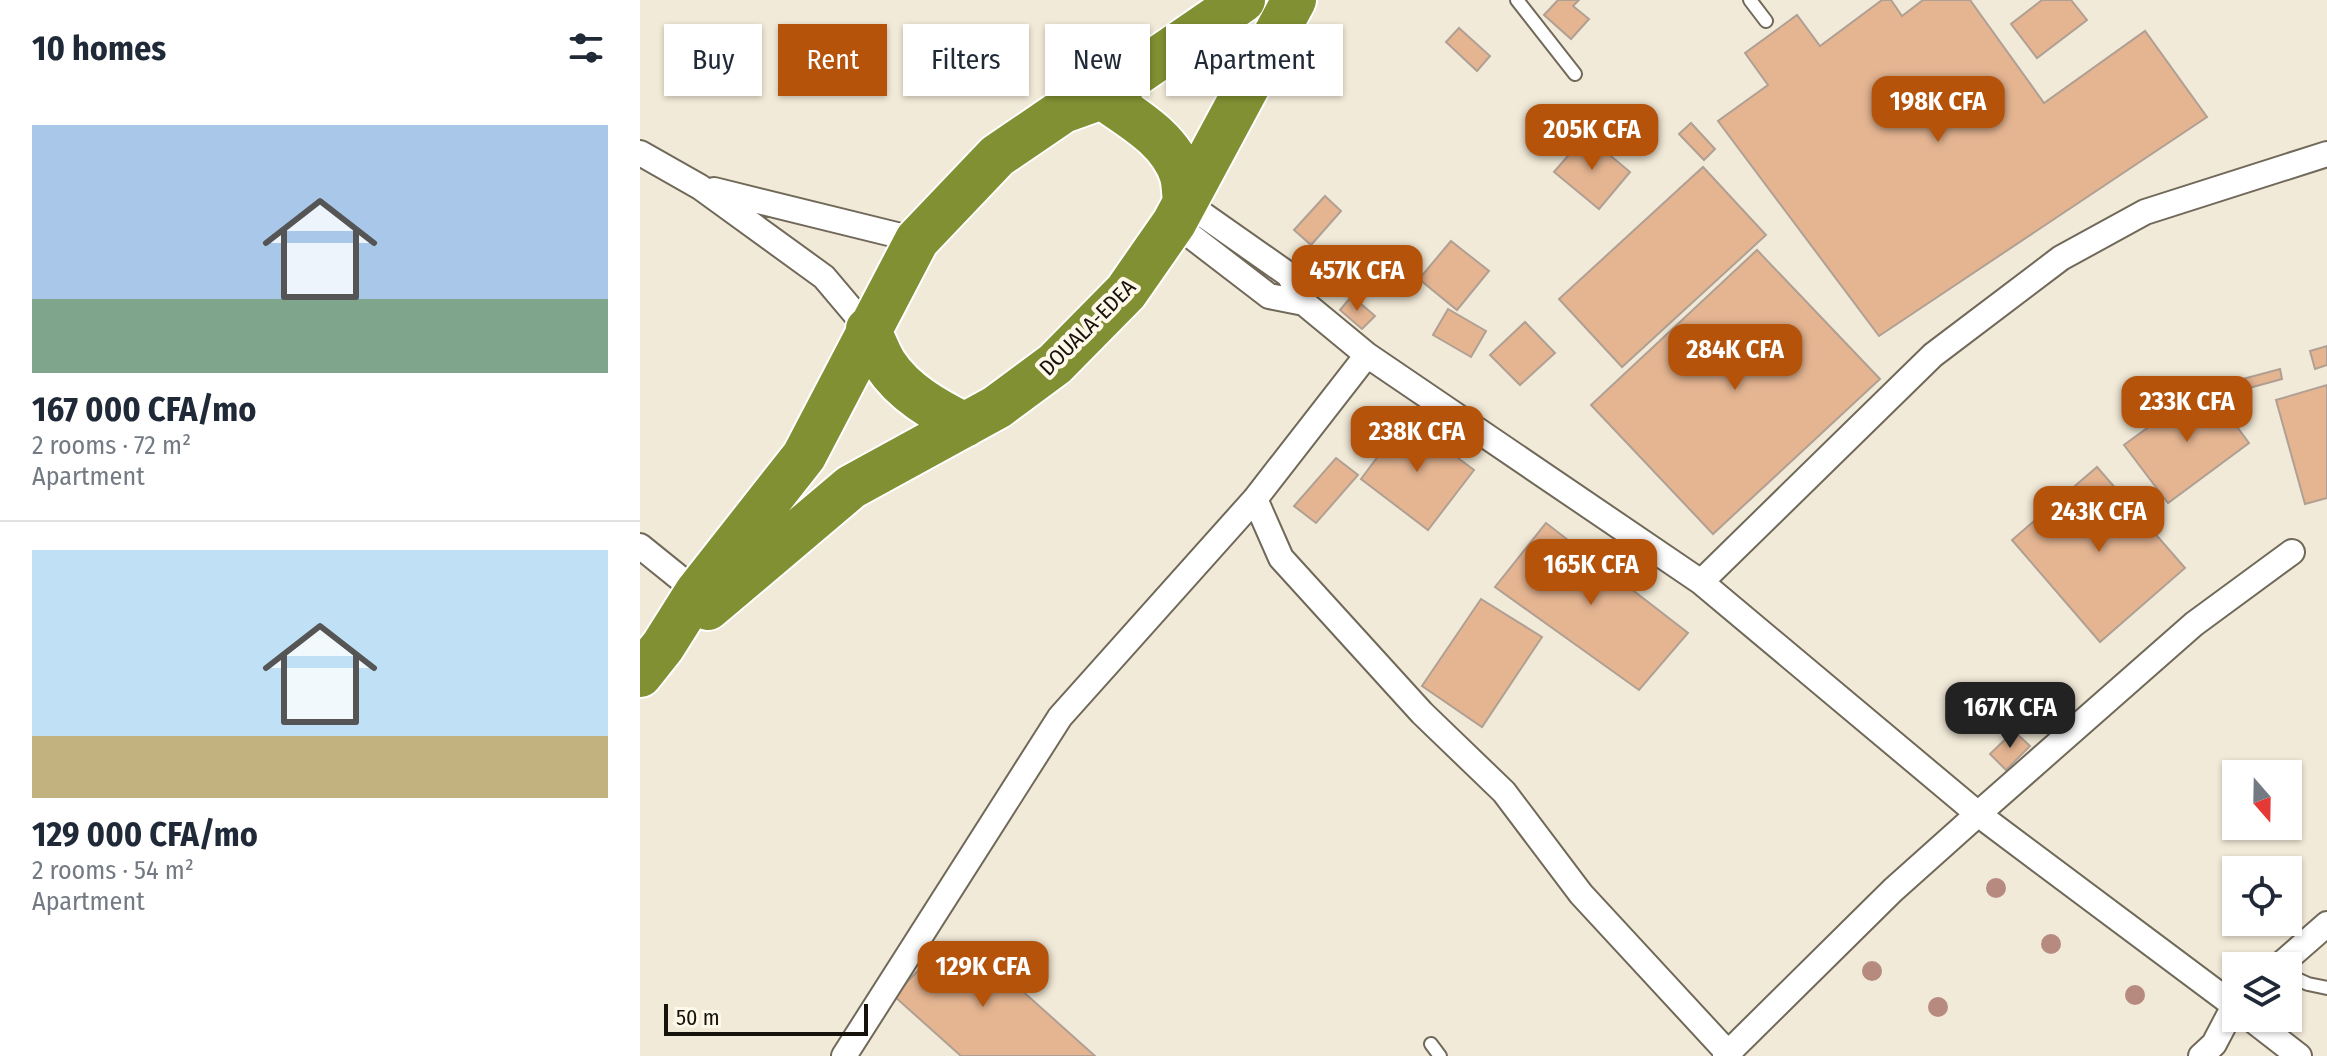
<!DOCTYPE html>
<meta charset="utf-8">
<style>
:root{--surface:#fff;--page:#f2f2f3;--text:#1f2937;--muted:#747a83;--line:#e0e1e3;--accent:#b45309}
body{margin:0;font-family:"Fira Sans Condensed",sans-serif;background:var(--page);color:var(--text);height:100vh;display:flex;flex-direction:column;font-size:30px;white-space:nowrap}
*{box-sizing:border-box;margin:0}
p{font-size:26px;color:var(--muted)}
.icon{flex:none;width:44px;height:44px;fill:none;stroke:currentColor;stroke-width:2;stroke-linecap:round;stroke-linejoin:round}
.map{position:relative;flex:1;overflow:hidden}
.details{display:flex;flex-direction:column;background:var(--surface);width:640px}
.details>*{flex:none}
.banner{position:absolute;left:24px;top:24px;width:760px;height:72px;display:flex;gap:16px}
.needle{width:52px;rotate:160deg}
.buttons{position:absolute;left:1582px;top:760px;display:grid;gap:16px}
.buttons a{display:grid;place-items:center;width:80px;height:80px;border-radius:0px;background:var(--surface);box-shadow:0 2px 6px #0004;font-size:40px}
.scale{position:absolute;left:24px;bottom:20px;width:204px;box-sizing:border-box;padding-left:8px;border:4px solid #15130c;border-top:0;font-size:22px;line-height:28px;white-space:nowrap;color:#15130c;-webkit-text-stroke:6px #fef8e9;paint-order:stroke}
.price{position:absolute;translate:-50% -68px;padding:0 18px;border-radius:16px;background:var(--accent);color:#fff;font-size:26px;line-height:52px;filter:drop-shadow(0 2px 4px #0008)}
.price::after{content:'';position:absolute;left:50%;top:48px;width:24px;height:18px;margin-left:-12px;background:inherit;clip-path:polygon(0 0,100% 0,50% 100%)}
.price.on{background:#222;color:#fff}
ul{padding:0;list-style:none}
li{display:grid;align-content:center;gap:16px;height:424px;padding:0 32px}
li+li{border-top:2px solid var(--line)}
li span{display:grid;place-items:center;height:248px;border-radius:0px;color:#555}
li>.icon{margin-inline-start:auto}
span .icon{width:144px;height:144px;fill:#fffc;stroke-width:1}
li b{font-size:34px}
h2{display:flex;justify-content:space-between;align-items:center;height:96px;padding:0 32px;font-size:34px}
.chip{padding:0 28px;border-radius:0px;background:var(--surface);box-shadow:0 2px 6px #0004;font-size:28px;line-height:72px}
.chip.on{background:var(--accent);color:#fff}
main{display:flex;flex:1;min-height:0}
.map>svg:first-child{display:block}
.building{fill:#e5b592;stroke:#b09f93;stroke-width:2}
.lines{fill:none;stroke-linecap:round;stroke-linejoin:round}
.lane-casing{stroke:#706959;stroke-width:16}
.street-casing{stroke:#706959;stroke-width:28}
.highway-casing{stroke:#fff;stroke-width:48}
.lane{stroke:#fff;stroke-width:12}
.street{stroke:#fff;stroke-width:24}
.highway{stroke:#809032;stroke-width:44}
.tree{fill:#b78a7f}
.labels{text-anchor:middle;stroke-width:8;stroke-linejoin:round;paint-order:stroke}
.street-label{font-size:22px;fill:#15130c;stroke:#fef8e9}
</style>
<main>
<section class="details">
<h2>10 homes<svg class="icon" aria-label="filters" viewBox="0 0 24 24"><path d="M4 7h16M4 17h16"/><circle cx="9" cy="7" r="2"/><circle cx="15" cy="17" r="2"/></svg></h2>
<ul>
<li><span style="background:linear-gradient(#a9c7e8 70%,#7fa58c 0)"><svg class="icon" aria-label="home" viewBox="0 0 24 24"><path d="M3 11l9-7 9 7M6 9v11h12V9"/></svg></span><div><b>167 000 CFA/mo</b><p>2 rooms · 72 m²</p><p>Apartment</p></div></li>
<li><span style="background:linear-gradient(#bfe0f5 75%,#c2b280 0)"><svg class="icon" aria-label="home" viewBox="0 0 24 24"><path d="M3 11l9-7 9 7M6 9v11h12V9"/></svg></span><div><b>129 000 CFA/mo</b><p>2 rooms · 54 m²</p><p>Apartment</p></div></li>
</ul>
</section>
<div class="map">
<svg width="1687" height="1056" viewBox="0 0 1687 1056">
<rect width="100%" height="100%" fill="#f2ead8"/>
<path class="building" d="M 918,0 L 939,0 L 933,6 L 949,19 L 931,39 L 904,15 Z
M 1242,0 L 1251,0 L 1262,16 L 1283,0 L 1330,0 L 1404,103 L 1505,31 L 1567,117 L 1239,336 L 1078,121 L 1128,85 L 1105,53 L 1157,15 L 1180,46 Z
M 1402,0 L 1431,0 L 1447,20 L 1397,58 L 1371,24 Z
M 819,28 L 850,56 L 837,71 L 806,42 Z
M 1051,123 L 1075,149 L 1064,160 L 1039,134 Z
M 946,135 L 990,172 L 959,209 L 914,172 Z
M 1063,167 L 1126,235 L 982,367 L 919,299 Z
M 685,196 L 701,211 L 671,245 L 654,230 Z
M 811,241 L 849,271 L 817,310 L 779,279 Z
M 1117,250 L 1240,379 L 1073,534 L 951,405 Z
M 712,296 L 735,316 L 722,329 L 700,310 Z
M 808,309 L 846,331 L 831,357 L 793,335 Z
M 885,322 L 915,353 L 880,385 L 850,355 Z
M 1687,346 L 1687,365 L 1675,369 L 1670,351 Z
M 1640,369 L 1642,379 L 1591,393 L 1588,383 Z
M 1566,385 L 1609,443 L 1528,503 L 1484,445 Z
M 1687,385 L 1687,498 L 1665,504 L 1636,400 Z
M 766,419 L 834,470 L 788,530 L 721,479 Z
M 696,458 L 718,475 L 676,523 L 654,506 Z
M 1457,467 L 1545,568 L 1460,642 L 1372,540 Z
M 906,523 L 1048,633 L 999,690 L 855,587 Z
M 841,599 L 902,637 L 842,727 L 782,686 Z
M 1374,731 L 1390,746 L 1366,770 L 1350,754 Z
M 331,945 L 455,1056 L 321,1056 L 254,996 L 301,946 Z"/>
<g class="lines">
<defs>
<path id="lane" d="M 877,0 L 935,74
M 1110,0 L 1126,21
M 1648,975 L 1668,984 L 1687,988
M 791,1044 L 800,1056"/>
<path id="street" d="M 0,153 L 60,187 L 184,277 L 228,329
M 74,190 L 277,240
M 545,202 L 649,275 L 664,303 L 727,355 L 1061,582 L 1338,814 L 1596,1007
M 534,223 L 629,296 L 664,303
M 615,499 L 641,558 L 782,713 L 864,792 L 941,894 L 1088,1053
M 0,546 L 57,592
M 1061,582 L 1293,355 L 1421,258 L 1505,212 L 1687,154
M 1639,966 L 1687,924
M 1610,1018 L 1659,1056
M 204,1056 L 420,717 L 615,499 L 727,355
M 1085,1056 L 1253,890 L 1338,814 L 1554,624 L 1652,552
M 1561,1056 L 1574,1044 L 1596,1002"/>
<path id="highway" d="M 462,97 C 492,118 531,139 542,176 C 544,184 544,194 545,202
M 228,329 C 234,340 238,353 245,364 C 264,393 295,410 325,425
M 68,608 L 211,487 L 357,407 L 415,364 L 486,292 L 534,223 L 654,0
M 0,675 L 23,646 L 57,592 L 164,456 L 277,240 L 357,156 L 423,111 L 462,97 L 603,0"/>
</defs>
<use href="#lane" class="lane-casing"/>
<use href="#street" class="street-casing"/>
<use href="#highway" class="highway-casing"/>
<use href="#lane" class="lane"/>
<use href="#street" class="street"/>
<use href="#highway" class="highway"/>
</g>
<g class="tree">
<circle cx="1356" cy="888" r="10"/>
<circle cx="1411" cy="944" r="10"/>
<circle cx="1232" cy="971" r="10"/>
<circle cx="1495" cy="995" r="10"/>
<circle cx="1298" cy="1007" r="10"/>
</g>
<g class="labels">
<g class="street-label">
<text transform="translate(447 327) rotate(-45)" y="8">DOUALA-EDEA</text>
</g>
</g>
</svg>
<div class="buttons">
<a><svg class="needle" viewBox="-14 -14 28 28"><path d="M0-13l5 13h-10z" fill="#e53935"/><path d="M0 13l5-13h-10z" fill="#747a83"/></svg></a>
<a><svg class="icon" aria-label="locate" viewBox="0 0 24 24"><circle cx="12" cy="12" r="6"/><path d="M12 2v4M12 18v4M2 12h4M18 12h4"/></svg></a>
<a><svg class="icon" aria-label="layers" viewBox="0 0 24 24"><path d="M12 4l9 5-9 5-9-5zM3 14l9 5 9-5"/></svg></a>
</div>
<div class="scale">50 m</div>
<b class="price" style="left:1298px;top:144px">198K CFA</b>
<b class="price" style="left:952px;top:172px">205K CFA</b>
<b class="price" style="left:717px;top:313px">457K CFA</b>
<b class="price" style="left:1095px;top:392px">284K CFA</b>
<b class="price" style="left:1547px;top:444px">233K CFA</b>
<b class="price" style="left:777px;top:474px">238K CFA</b>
<b class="price" style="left:1459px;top:554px">243K CFA</b>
<b class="price" style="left:951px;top:607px">165K CFA</b>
<b class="price on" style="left:1370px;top:750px">167K CFA</b>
<b class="price" style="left:343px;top:1009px">129K CFA</b>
<div class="banner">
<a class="chip">Buy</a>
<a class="chip on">Rent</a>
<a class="chip">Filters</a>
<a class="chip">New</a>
<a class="chip">Apartment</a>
</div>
</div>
</main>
